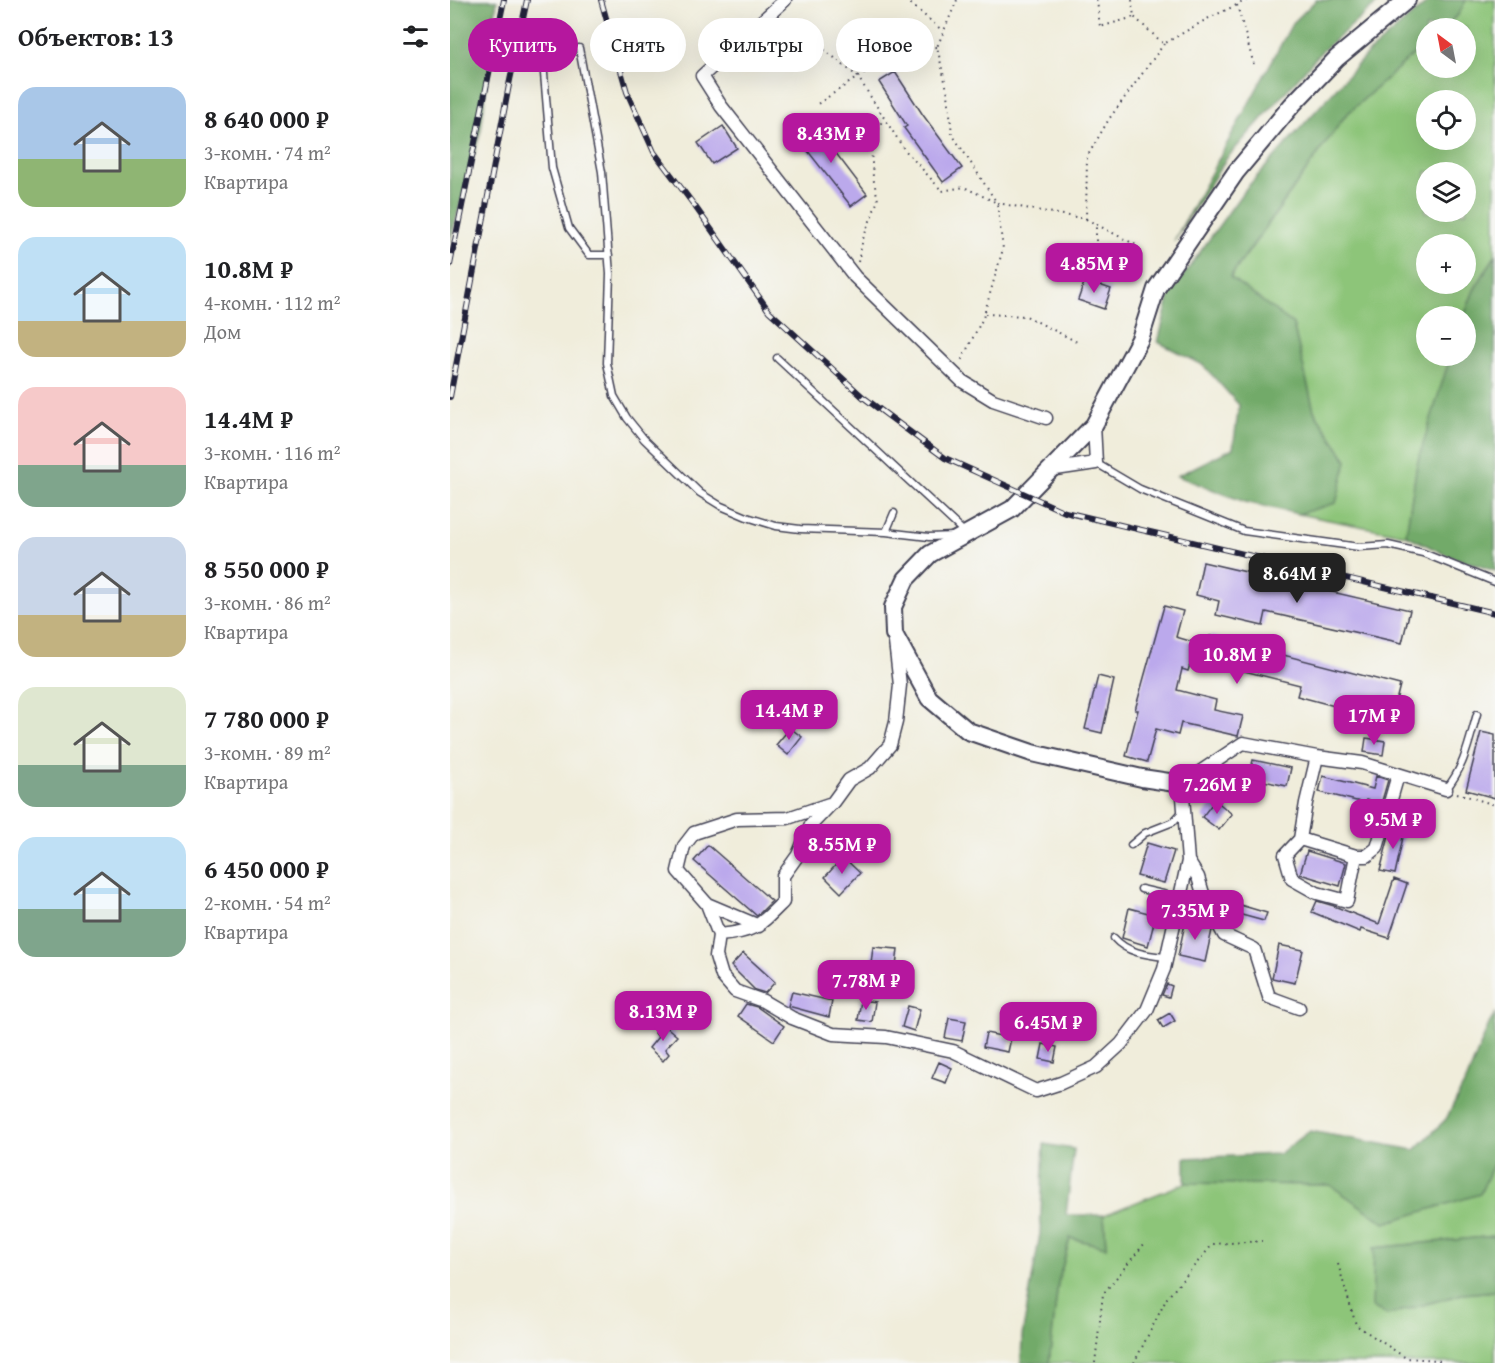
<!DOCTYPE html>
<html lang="ru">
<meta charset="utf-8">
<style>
:root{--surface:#fff;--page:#f2f2f2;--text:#202124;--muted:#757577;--accent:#b5179e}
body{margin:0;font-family:"Gentium Book Plus",serif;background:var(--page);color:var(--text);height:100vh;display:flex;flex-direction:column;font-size:22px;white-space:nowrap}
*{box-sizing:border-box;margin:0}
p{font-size:20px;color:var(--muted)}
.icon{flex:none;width:33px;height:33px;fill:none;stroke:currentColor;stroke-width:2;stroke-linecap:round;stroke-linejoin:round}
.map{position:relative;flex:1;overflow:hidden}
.side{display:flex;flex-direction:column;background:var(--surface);width:450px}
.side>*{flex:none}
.hud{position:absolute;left:18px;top:18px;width:570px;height:54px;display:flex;gap:12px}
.needle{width:39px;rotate:328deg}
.fabs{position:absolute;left:966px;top:18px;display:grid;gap:12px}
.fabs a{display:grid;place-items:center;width:60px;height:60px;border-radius:50%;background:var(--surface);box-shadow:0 6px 24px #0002;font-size:30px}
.price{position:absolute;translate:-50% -51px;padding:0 14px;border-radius:12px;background:var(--accent);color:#fff;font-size:20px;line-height:39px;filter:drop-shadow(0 2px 3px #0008)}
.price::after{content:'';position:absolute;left:50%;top:36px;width:18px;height:14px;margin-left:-9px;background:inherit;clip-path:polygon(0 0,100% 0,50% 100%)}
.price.current{background:#222;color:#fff}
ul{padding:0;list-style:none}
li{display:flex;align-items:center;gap:18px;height:150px;padding:0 18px}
li span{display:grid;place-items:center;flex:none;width:168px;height:120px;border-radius:18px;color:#555}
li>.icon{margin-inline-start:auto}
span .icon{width:72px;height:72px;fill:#fffc;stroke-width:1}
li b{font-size:26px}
h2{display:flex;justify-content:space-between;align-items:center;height:72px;padding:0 18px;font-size:26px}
.tag{padding:0 21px;border-radius:27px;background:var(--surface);box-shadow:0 6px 24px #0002;font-size:21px;line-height:54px}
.tag.current{background:var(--accent);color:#fff}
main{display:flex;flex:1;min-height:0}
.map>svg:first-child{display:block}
.green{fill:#8dc579;stroke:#58745a;stroke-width:1.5;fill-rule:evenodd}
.forest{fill:#72aa69;stroke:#4a6652;stroke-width:1.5}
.building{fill:#bba9ec}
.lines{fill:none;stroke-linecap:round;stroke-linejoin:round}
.lane-casing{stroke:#414053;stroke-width:9}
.street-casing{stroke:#414053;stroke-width:15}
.secondary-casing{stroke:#414053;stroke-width:20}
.path{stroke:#414053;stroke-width:2;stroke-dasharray:1.5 4.5;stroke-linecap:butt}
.lane{stroke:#fff;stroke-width:6}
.street{stroke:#fff;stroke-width:12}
.secondary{stroke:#fff;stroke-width:16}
.rail-casing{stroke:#22223b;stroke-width:6}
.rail{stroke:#f6f6f2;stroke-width:4;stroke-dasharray:11;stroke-linecap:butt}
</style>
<main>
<section class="side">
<h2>Объектов: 13<svg class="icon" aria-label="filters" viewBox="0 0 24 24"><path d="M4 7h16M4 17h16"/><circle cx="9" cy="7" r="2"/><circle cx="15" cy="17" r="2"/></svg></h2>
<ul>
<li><span style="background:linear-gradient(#a9c7e8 60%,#8fb573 0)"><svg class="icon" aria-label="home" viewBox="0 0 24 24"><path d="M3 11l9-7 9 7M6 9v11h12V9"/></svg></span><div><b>8 640 000 ₽</b><p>3-комн. · 74 m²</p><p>Квартира</p></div></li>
<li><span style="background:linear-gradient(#bfe0f5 70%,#c2b280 0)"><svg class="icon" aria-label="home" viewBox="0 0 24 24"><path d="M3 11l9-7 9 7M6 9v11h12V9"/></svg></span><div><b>10.8M ₽</b><p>4-комн. · 112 m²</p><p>Дом</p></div></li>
<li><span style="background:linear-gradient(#f6c9c9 65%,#7fa58c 0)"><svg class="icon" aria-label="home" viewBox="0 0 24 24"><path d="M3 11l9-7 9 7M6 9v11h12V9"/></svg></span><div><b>14.4M ₽</b><p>3-комн. · 116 m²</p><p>Квартира</p></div></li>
<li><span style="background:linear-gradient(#c9d6e8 65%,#c2b280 0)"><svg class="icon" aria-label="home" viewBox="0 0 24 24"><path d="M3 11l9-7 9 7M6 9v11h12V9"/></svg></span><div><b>8 550 000 ₽</b><p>3-комн. · 86 m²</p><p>Квартира</p></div></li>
<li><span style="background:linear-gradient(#dfe7d0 65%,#7fa58c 0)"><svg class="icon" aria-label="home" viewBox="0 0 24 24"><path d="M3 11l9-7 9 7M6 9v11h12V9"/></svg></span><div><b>7 780 000 ₽</b><p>3-комн. · 89 m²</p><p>Квартира</p></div></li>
<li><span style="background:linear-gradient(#bfe0f5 60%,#7fa58c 0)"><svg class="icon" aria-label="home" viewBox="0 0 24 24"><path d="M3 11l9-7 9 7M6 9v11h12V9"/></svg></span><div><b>6 450 000 ₽</b><p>2-комн. · 54 m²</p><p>Квартира</p></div></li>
</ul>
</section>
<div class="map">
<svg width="1045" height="1363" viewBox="0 0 1045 1363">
<rect width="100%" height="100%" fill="#f6f6f2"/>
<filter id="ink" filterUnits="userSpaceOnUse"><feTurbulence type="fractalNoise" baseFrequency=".0167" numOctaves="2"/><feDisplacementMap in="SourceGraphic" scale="12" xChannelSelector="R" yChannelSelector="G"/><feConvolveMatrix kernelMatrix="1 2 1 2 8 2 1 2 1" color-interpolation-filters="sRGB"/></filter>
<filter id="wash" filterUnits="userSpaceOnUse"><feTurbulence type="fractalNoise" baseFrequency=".008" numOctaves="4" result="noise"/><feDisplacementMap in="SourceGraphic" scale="24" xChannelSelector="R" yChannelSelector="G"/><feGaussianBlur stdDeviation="1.35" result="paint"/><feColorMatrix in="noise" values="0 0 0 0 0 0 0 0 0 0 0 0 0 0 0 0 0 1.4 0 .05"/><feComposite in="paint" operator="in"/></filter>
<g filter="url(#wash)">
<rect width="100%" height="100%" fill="#f0eddb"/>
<path class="green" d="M 1016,0 L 1045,0 L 1045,256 L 1024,290 L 1014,316 L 976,316 L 976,356 L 1001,356 L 967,464 L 956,535 L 848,514 L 886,503 L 897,460 L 864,411 L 843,324 L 780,278 L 895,116 L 976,43 L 976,68 L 1016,68 L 1016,28 L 992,28 L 1008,15 ZM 976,100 L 1016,100 L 1016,140 L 976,140 ZM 976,172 L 1016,172 L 1016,212 L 976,212 ZM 976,244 L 1016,244 L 1016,284 L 976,284 Z
M 1045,1160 L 1045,1236 L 924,1248 L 937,1315 L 1012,1294 L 1045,1291 L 1045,1363 L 599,1363 L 608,1283 L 620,1238 L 656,1247 L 654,1215 L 735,1183 L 880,1185 L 935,1223 L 1030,1194 Z"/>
<path class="forest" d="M 0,0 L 47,0 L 31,130 L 0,241 Z
M 866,0 L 931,0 L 871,52 L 776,159 L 724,241 L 842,24 Z
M 980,0 L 1016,0 L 1008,15 L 992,28 L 976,28 L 976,43 L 895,116 L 780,277 L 843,324 L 864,411 L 897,461 L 886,503 L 848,514 L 795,502 L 727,476 L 783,448 L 789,405 L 753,365 L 708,342 L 720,294 L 793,192 L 916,55 Z
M 1045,256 L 1045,571 L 996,555 L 956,535 L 967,464 L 996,370 L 1001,356 L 1016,356 L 1014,316 L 1024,290 Z
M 1045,1014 L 1045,1160 L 1030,1194 L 935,1223 L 880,1185 L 735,1183 L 735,1158 L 829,1154 L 860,1131 L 965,1150 L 996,1119 L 1017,1079 L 1039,1024 Z
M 594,1144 L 624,1149 L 616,1215 L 654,1215 L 656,1247 L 620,1238 L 608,1283 L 599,1363 L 571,1363 L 572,1336 L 590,1234 Z
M 1045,1236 L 1045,1291 L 1012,1294 L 937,1315 L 922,1307 L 924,1248 Z"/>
<g id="blocks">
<path class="building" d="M 221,26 L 229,54 L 214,58 L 206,30 Z
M 445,72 L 473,115 L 512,168 L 493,182 L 454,128 L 457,126 L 429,82 Z
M 363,123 L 417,194 L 401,206 L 346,136 Z
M 273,126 L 287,148 L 262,164 L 248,143 Z
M 635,280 L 661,289 L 654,309 L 628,300 Z
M 753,562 L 960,610 L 952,643 L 816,612 L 813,626 L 766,615 L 769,601 L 746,595 Z
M 714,606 L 733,611 L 726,637 L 757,646 L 760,636 L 950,685 L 941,721 L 847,696 L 850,685 L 742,658 L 738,671 L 732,669 L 727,690 L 766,700 L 764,710 L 793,716 L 788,736 L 731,723 L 728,735 L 706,729 L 697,762 L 676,756 L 688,710 L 685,710 Z
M 648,676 L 664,680 L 652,733 L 635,729 Z
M 340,728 L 352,737 L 338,755 L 326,745 Z
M 1031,732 L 1045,735 L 1045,798 L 1016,790 Z
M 916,738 L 935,741 L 933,755 L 914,752 Z
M 803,760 L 841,768 L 837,786 L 799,778 Z
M 873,776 L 923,789 L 926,776 L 938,780 L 931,804 L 916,800 L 915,803 L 869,792 Z
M 765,800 L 782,814 L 769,830 L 752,817 Z
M 942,825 L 955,828 L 945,874 L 930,871 Z
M 697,843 L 724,851 L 714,883 L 687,876 Z
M 258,845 L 322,901 L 307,916 L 244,861 Z
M 857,851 L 896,863 L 890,886 L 850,874 Z
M 393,857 L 410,873 L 391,893 L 375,877 Z
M 944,879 L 957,884 L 939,938 L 911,929 L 910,932 L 862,912 L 867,901 L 884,906 L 929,924 Z
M 780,902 L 817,913 L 814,921 L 777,911 Z
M 679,908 L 706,915 L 698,946 L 672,938 Z
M 736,919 L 759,924 L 762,930 L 755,962 L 728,956 Z
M 829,945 L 853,950 L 845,983 L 822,978 Z
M 423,947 L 448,949 L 446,966 L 421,964 Z
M 293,953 L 325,982 L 315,993 L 305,990 L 281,966 Z
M 717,984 L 722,986 L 719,997 L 712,995 Z
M 342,992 L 382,1001 L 379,1017 L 338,1006 Z
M 411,1000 L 425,1002 L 422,1022 L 408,1020 Z
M 296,1004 L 307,1007 L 334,1026 L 324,1041 L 288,1016 Z
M 458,1006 L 470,1009 L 464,1031 L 452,1027 Z
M 720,1013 L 725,1021 L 713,1028 L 708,1020 Z
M 499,1018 L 516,1021 L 512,1041 L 495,1038 Z
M 213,1024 L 227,1036 L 215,1049 L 219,1054 L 213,1061 L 199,1048 L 208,1037 L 205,1033 Z
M 536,1033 L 561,1038 L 558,1052 L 533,1047 Z
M 593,1044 L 607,1047 L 604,1062 L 590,1059 Z
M 489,1062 L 502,1068 L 496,1083 L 482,1078 Z"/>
</g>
</g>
<g filter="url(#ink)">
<use href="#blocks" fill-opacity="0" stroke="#414053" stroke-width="1.5"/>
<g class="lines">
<defs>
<path id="lane" d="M 129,48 L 152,172 L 160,274 L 157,363 L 164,396 L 177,418 L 194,439 L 250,493 L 271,506 L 297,517 L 326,526 L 350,529 L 436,532 L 479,537 L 504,536
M 93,62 L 102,168 L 119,228 L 139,255 L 159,255
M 327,358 L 514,532
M 646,463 L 690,489 L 794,531 L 909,547 L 938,545 L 973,553 L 1045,582
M 436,532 L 444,513
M 996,789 C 1014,769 1020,738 1027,714
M 681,845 L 695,833 L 723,822 L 733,811
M 691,889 L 730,898
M 664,938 C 677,953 697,955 715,957"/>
<path id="street" d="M 335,0 L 252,76 L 271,106 L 405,277 L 512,381 L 543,400 L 596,418
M 599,470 L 646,463 L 644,425
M 445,642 L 450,685 L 446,722 L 440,745 L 420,768 L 399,780 L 383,802 L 361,825 L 348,855 L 333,876 L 333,902 C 309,926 305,932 269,935 L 266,956 L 272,976 L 285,991 L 313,1001 L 342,1018 L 383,1034 L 436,1037 L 503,1051 L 586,1091 L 611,1083 L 646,1067 L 671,1044 L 697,1010 L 714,969 L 738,861 L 732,784 L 793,743 L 867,757 L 912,763 L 996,789
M 850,839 L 906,856 L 897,901 L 867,893 L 842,879 L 835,855 L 850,839 L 856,803 L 867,757
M 906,856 L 917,856 L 927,848 L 948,775
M 738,861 L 748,877 L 755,900 L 774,935 L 804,949 L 819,997 L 849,1008
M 257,904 L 269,935
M 309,926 L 257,904 L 228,871 L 234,846 L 244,833 L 287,819 L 338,818 L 379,804"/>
<path id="secondary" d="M 732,784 L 692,778 L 582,753 L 518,731 L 479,698 L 444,634 L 443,607 L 456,579 L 480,554 L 562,509 L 644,425 L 690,339 L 706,289 L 786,172 L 842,105 L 887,58 L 957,0"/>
</defs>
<use href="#lane" class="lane-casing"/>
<use href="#street" class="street-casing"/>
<use href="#secondary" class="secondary-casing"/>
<path class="path" d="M 456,0 L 493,31
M 507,0 L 487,47 L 498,94 L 502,134 L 547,203 L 636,219 L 637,157 L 659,119 L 714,44
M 647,0 L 650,27 L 684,17
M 682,0 L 684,17 L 714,44 L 757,19 L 797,0
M 787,5 L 804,65
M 365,42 L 408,77 L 366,105
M 487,47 C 455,50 435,61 408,77 L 454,149 L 492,191 L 514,187 L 547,203 L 553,249 L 533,318 L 510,363
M 636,219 L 686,245
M 646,259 L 646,224
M 408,262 L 413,239 L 428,200 L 423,177 L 421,149 L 433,118
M 535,314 L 576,316 L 627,342
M 1007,793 L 1045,805
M 888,1264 L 906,1325 L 956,1358 L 988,1360 L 993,1363
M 645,1363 L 653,1294 L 695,1243
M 684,1363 L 717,1298 L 763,1244 L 812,1241"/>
<use href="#lane" class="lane"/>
<use href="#street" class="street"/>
<use href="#secondary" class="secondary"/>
<defs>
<path id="rail" d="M 151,0 L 177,92 L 204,152 L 244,205 L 319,311 L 413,397 L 495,458 L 615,512 L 1045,613
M 0,265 L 54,0
M 0,397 L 59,85 L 77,0"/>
</defs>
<use href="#rail" class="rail-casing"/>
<use href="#rail" class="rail"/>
</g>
</g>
</svg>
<div class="fabs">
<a><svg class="needle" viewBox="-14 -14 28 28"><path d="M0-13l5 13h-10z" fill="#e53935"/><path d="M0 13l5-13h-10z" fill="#757577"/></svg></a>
<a><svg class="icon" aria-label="locate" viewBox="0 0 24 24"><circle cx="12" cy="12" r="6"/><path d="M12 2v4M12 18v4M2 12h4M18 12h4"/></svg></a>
<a><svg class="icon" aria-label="layers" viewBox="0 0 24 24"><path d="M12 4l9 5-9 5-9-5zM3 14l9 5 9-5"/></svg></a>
<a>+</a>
<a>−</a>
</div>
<b class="price" style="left:381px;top:164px">8.43M ₽</b>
<b class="price" style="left:644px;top:294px">4.85M ₽</b>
<b class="price current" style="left:847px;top:604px">8.64M ₽</b>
<b class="price" style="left:787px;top:685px">10.8M ₽</b>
<b class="price" style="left:339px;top:741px">14.4M ₽</b>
<b class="price" style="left:924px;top:746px">17M ₽</b>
<b class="price" style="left:767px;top:815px">7.26M ₽</b>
<b class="price" style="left:943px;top:850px">9.5M ₽</b>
<b class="price" style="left:392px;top:875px">8.55M ₽</b>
<b class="price" style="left:745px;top:941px">7.35M ₽</b>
<b class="price" style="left:416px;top:1011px">7.78M ₽</b>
<b class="price" style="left:213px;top:1042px">8.13M ₽</b>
<b class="price" style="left:598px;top:1053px">6.45M ₽</b>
<div class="hud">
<a class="tag current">Купить</a>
<a class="tag">Снять</a>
<a class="tag">Фильтры</a>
<a class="tag">Новое</a>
</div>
</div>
</main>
